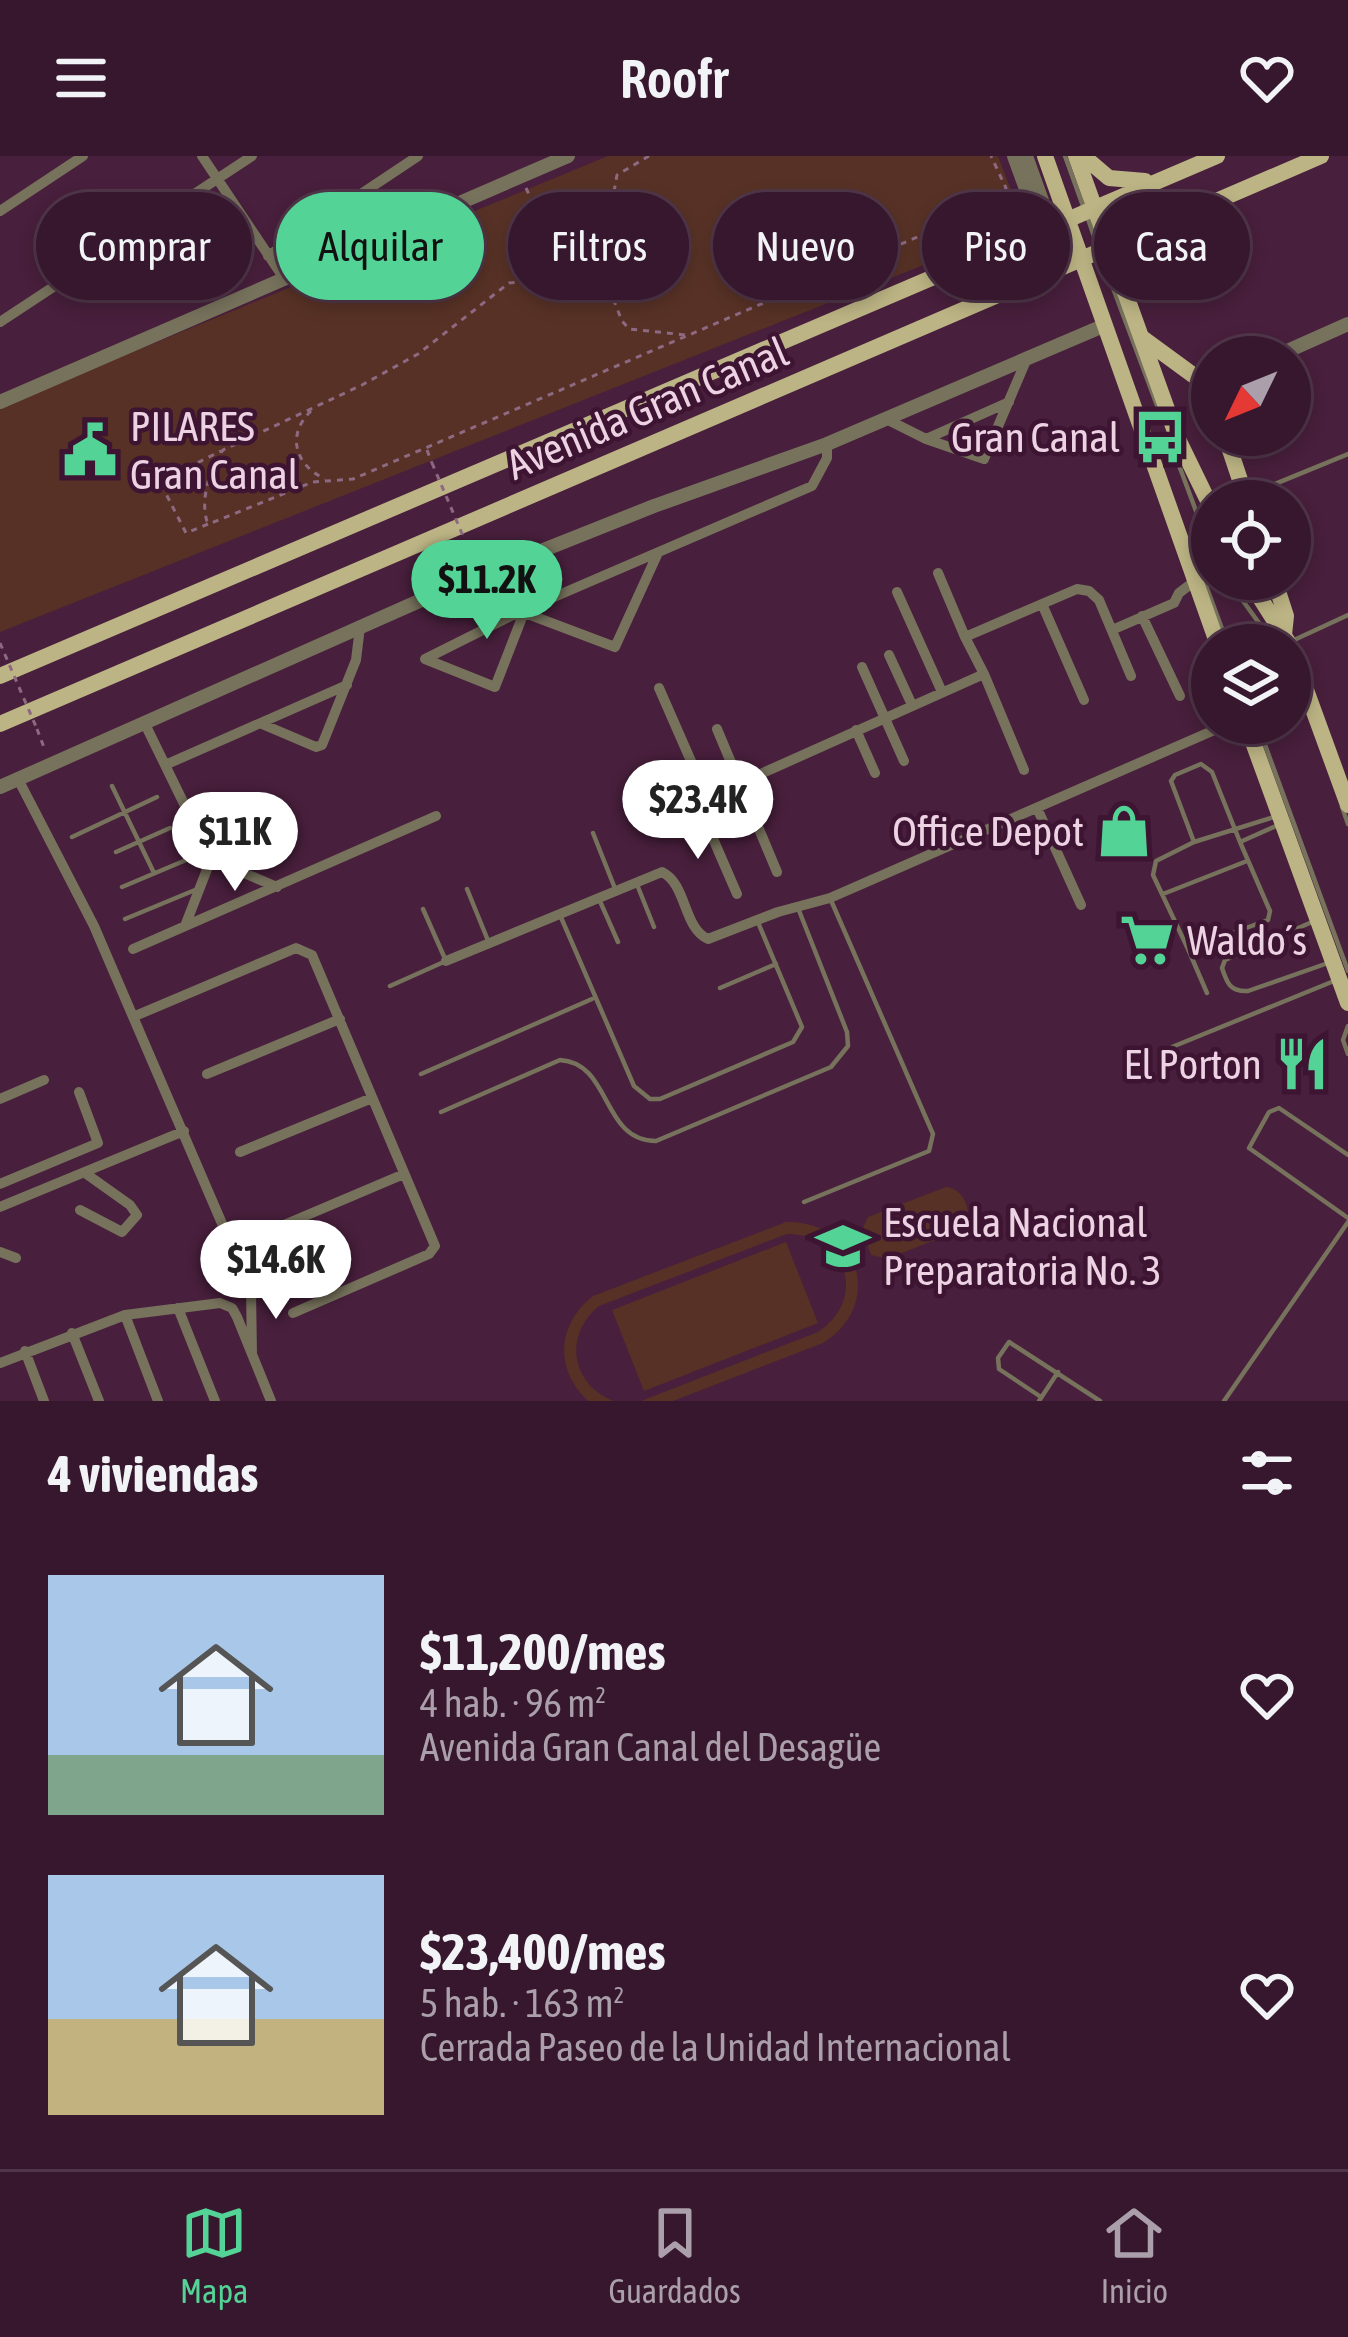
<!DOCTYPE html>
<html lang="es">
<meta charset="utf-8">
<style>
:root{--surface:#36172d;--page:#412439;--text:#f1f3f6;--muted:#aa9faa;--line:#503649;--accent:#53d396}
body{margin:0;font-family:"Asap Condensed",sans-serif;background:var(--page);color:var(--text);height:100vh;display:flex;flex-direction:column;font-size:45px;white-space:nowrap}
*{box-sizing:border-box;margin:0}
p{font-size:39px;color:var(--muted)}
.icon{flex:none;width:66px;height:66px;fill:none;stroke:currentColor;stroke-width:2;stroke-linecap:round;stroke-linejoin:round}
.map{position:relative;height:1245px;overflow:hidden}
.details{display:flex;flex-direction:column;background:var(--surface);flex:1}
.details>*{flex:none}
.banner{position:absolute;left:36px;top:36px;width:1278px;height:108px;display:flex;gap:24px}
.needle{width:78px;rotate:227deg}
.controls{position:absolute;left:1191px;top:180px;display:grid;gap:24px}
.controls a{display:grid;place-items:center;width:120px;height:120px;border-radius:50%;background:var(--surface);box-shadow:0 6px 18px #0003,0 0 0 3px var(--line);font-size:60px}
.price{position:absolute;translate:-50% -102px;padding:0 27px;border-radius:42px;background:#fff;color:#222;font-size:39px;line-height:78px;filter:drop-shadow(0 3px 6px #0008)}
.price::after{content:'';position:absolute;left:50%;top:72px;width:36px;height:27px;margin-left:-18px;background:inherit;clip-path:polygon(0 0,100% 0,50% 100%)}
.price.current{background:var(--accent);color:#111}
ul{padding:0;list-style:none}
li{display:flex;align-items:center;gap:36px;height:300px;padding:0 48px}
li span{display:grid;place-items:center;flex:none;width:336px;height:240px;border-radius:0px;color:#555}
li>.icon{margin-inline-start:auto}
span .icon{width:144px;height:144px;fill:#fffc;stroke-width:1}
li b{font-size:51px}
h2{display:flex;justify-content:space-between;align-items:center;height:144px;padding:0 48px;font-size:51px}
.chip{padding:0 42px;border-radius:54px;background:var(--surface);box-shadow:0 6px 18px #0003,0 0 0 3px var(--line);font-size:42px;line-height:108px}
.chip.current{background:var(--accent);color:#111}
header{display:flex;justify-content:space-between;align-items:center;height:156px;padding:0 48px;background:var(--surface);font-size:54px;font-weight:600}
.dock{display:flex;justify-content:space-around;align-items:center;height:168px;border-top:3px solid var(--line);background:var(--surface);font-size:33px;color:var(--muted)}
.dock a{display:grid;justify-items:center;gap:6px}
.dock .current{color:var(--accent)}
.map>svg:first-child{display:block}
.green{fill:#573125}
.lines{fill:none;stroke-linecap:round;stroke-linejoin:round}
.path{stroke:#8d6a82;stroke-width:3;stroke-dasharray:6 6;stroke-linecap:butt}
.service{stroke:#76725c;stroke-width:4.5}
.minor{stroke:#76725c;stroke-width:10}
.tertiary{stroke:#76725c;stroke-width:14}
.primary{stroke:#bcb484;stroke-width:16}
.path-bridge{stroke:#8d6a82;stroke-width:3;stroke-dasharray:6 6;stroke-linecap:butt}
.labels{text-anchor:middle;stroke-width:9;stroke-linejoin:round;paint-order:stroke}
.street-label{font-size:42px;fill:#edd2e3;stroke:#3d1532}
.poi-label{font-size:42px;fill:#edd2e3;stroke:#3d1532;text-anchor:start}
</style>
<header><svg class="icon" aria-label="menu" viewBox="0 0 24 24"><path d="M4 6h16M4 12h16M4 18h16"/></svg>Roofr<svg class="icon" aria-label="heart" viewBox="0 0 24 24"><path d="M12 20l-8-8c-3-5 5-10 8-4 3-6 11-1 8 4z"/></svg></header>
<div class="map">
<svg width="1348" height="1245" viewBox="0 0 1348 1245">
<rect width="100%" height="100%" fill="#481f3c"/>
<path class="green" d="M 608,0 L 998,0 L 1024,69 L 0,476 L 0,251 Z
M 946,1031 C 965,1033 973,1057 965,1072 L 887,1103 L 871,1099 L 862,1074 L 868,1061 Z
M 786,1066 C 858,1064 886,1148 823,1187 L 673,1245 L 641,1245 L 818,1176 C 868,1143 847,1078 787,1078 L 599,1150 C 563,1179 571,1229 614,1245 L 588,1245 C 554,1214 557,1168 593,1140 Z
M 786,1086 L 818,1167 L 644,1235 L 612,1154 Z"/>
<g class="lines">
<path class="path" d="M 649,0 L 617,19 L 602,101 L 593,113 L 568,123 L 509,127 L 418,198 L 362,229 L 223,294 C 210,310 200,345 207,365 L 211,367 L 313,326 L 353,323 L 999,46 L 1006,32 L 991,0
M 526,32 L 567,121
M 600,110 L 622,165 L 629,173 L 686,179
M 311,255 C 286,279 295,309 325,323
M 427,294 L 432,307
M 208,368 L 186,377 L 162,330 L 171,320 L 221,295
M 466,387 L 476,406
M 37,573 L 45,594"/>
<path class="service" d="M 1065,0 L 1083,50
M 1087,60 L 1097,89
M 1101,100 L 1158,252
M 1170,285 L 1212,398
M 1248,339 L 1348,298
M 1227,423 L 1275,489
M 1204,424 L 1228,489
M 1294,484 L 1348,459
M 1257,567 L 1348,815
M 112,630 L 154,717
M 1342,651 L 1348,668
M 1274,661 L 1194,686 L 1156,705 L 1153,719 L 1188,793 L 1268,764 L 1270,755 L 1240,686 L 1276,670
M 593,677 L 616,735
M 72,681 L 157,641
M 1194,686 L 1171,625 L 1175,619 L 1201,608 L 1212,616 L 1240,686
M 116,696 L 170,672
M 636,726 L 654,771
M 122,731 L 205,696
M 467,733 L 489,787
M 1163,738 L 1247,705
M 599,743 L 618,786
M 560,759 L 634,930 L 650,943 L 660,943 L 793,886 L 802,871 L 757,764
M 125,763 L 195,734
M 1312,766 L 1225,804 L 1222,812 C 1227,827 1230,836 1248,835 L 1328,807
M 1188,793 L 1207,837
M 390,830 L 446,805 L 423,753
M 720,832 L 776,808
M 1348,870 L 1343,884 L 1348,898
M 1172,891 L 1334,825
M 421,918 L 592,843
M 441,956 L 560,904 C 612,907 601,985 656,985 L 831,911 L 848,890 L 847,876 L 798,752
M 1348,999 L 1279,952 L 1269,956 L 1249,992 L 1348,1062
M 804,1046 L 929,995 L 933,978 L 830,742
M 1041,1241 L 999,1213 L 998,1202 L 1009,1186 L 1100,1245
M 1039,1245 L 1058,1216
M 1224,1245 L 1348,1066"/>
<path class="minor" d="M 202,0 L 285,124
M 0,55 L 83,0
M 268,100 L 418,0
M 0,166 L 252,0
M 884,262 L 926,283 L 984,303 L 1028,200
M 926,283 L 1009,246
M 938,417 L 965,481
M 453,430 L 615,491 L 657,399
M 897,436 L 942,536
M 1042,448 L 1084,544
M 523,459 L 495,531 L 425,503 L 517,457 L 812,330 L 827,302 L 827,288
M 1142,460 L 1180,540
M 1112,474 L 1174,447 L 1179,437 L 1212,412
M 889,499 L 912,549
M 862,511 L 904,605
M 984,518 L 1024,614
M 659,532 L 698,621 L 696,630 L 709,641 L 705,652 L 697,656 L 684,645 L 688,633 L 696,630
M 144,566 L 211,703 L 185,770
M 262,568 L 316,591 L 322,589 L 356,504 L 360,471
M 717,573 L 777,716
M 856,574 L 875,617
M 165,609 L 347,529
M 18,623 L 94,770 L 251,1135 L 252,1198
M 709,641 L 984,518 L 965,481 L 1077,433 L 1089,435 L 1099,444 L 1131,520
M 1037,652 L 1081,749
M 701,655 L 737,738
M 211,703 L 277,731
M 133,793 L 436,660
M 446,805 L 662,716 C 687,728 683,772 708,783 L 778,756 L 830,742 L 1219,572 L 1251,580
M 135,860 L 296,792 L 312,799 L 435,1090 L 429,1098 L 293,1157
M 207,918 L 340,863
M 0,943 L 44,924
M 240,996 L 372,942
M 0,1028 L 98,987 L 79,936
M 0,1051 L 184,975
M 80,1054 L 122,1076 L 137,1059 L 130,1049 L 85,1017
M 272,1074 L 404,1018
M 0,1096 L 16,1102
M 178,1152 L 215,1245
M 125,1159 L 158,1245
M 72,1177 L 99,1245
M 25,1195 L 44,1245
M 0,1207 L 125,1159 L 220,1147 L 232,1152 L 237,1161 L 271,1245"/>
<path class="tertiary" d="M 1014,0 L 1042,77
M 1026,0 L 1044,50 L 1067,65
M 1274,201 L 1348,168
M 0,246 L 568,0
M 0,631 L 453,430 L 654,350 L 827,288 L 1103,170"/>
<path class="primary" d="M 1045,0 L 1218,489
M 1076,0 L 1177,281 L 1212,353
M 1083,0 L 1109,22 L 1145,25
M 1141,181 L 1208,230 L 1212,242
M 1225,279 L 1247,345
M 1248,423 L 1290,489
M 1274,423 L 1286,460 L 1284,479
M 1290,490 L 1348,649
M 0,520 L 1217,0
M 1246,567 L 1348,847
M 0,568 L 1321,0"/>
<path class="path-bridge" d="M 432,307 L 466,387
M 0,487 L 37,573"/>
</g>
<defs>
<symbol id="bus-bare" viewBox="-9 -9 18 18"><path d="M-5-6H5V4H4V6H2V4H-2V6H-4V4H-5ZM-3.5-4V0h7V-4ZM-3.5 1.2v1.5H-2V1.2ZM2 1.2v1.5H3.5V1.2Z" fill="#53d396" stroke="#3d1532" stroke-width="2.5" paint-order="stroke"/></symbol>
<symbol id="civic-bare" viewBox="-9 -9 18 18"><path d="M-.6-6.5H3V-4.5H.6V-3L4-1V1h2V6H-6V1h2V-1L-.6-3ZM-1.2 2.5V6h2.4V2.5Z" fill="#53d396" stroke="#3d1532" stroke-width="2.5" paint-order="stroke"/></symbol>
<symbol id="shop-bare" viewBox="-9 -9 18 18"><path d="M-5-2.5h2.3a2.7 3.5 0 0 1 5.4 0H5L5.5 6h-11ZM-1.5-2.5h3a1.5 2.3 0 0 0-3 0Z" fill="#53d396" stroke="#3d1532" stroke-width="2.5" paint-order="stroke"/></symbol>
<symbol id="supermarket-bare" viewBox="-9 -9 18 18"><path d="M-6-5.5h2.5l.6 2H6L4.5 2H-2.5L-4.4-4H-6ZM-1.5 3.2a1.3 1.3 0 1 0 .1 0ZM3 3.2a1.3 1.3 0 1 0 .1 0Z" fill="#53d396" stroke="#3d1532" stroke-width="2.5" paint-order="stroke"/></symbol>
<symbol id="restaurant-bare" viewBox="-9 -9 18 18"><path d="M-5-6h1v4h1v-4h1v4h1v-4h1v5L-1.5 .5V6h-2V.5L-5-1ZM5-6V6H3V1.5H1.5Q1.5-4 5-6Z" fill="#53d396" stroke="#3d1532" stroke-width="2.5" paint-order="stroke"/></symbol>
<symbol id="school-bare" viewBox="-9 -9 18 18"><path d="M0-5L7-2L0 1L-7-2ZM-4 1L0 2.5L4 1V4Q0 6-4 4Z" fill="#53d396" stroke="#3d1532" stroke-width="2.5" paint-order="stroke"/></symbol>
</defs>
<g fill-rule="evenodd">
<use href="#bus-bare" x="1122" y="243" width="76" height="76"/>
<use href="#civic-bare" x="52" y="256" width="76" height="76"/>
<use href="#shop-bare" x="1086" y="637" width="76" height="76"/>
<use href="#supermarket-bare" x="1109" y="746" width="76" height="76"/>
<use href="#restaurant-bare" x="1264" y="870" width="76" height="76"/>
<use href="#school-bare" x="805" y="1052" width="76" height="76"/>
</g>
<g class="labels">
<g class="street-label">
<text transform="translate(647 252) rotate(-23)" y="15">Avenida Gran Canal</text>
</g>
<g class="poi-label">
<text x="130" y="285">PILARES<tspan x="130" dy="48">Gran Canal</tspan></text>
<text x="1120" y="296" text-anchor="end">Gran Canal</text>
<text x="1084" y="690" text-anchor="end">Office Depot</text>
<text x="1187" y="799">Waldo´s</text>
<text x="1262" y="923" text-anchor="end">El Porton</text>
<text x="883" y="1081">Escuela Nacional<tspan x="883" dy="48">Preparatoria No. 3</tspan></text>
</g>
</g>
</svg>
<div class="controls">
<a><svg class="needle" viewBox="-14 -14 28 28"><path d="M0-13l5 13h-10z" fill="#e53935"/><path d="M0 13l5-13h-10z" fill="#aa9faa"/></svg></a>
<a><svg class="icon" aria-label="locate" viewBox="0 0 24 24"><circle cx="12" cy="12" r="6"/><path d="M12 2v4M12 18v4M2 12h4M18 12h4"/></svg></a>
<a><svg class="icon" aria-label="layers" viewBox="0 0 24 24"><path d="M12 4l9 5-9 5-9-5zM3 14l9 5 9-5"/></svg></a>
</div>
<b class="price current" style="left:487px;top:486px">$11.2K</b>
<b class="price" style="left:698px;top:706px">$23.4K</b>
<b class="price" style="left:235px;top:738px">$11K</b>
<b class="price" style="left:276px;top:1166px">$14.6K</b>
<div class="banner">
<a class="chip">Comprar</a>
<a class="chip current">Alquilar</a>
<a class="chip">Filtros</a>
<a class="chip">Nuevo</a>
<a class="chip">Piso</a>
<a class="chip">Casa</a>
</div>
</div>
<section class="details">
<h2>4 viviendas<svg class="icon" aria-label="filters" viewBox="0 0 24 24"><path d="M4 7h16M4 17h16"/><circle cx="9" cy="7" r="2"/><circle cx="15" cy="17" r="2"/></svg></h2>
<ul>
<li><span style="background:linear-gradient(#a9c7e8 75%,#7fa58c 0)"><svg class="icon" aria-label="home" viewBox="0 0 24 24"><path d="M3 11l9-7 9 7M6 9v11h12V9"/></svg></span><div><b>$11,200/mes</b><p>4 hab. · 96 m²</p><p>Avenida Gran Canal del Desagüe</p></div><svg class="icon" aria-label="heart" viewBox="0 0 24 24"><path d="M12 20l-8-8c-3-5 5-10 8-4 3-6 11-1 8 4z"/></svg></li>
<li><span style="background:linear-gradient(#a9c7e8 60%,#c2b280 0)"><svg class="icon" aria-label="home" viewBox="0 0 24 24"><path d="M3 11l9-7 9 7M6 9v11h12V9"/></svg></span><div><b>$23,400/mes</b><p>5 hab. · 163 m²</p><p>Cerrada Paseo de la Unidad Internacional</p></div><svg class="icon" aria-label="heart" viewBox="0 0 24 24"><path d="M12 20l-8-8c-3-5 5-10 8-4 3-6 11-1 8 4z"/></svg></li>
</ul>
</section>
<nav class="dock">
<a class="current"><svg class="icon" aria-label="map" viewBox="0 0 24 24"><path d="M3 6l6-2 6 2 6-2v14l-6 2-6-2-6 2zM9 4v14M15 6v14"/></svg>Mapa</a>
<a><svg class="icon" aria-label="saved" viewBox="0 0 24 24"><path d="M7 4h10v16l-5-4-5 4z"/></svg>Guardados</a>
<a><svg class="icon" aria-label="home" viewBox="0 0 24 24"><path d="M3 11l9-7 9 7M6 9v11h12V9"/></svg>Inicio</a>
</nav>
